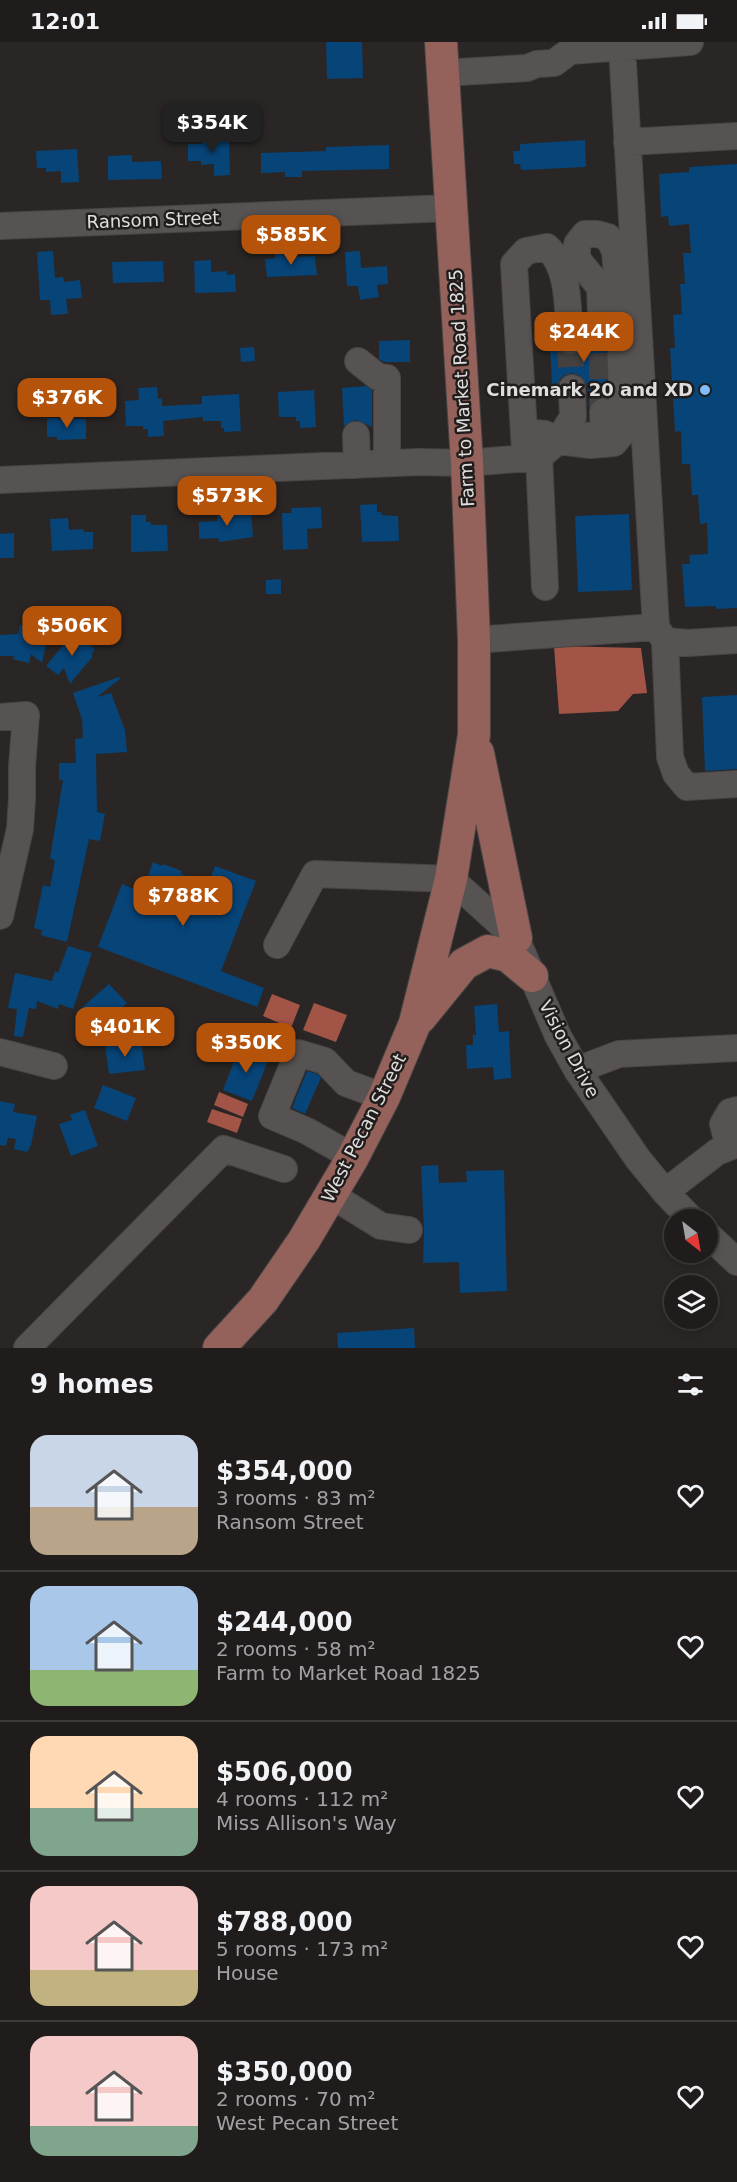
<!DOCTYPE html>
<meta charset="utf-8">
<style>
:root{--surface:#201c1c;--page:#2d2929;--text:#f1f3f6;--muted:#a2a1a3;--line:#3d3a3b;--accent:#b45309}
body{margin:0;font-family:"DejaVu Sans",sans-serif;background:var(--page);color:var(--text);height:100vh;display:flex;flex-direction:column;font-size:22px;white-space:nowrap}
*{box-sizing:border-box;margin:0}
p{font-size:20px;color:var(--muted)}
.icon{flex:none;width:33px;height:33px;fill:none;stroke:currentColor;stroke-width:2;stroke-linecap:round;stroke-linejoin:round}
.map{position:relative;height:1306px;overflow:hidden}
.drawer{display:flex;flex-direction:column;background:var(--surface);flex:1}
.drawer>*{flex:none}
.needle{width:39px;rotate:149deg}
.tools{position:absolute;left:664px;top:1167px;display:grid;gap:12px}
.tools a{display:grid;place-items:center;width:54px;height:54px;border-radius:50%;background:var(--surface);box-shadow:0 3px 9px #0003,0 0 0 2px var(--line);font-size:30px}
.price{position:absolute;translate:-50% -51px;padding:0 14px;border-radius:12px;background:var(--accent);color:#fff;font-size:20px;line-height:39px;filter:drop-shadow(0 2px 3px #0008)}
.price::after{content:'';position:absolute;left:50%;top:36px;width:18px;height:14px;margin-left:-9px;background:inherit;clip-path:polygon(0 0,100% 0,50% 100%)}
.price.current{background:#222;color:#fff}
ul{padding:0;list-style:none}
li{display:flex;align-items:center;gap:18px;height:150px;padding:0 30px}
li+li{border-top:2px solid var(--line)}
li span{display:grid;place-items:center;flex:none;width:168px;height:120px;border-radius:18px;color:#555}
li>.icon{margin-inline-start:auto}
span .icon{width:72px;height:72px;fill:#fffc;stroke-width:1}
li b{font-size:26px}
h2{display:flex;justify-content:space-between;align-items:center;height:72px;padding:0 30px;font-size:26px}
.status{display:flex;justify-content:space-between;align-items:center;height:42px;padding:0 30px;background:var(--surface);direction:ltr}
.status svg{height:16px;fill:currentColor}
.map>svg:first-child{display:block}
.water{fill:#a25447}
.building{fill:#074478}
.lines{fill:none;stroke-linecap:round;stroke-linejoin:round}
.minor-tunnel{stroke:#454141;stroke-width:26;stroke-dasharray:26 13;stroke-linecap:butt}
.minor-casing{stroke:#484544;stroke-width:28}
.major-casing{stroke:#484544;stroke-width:34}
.minor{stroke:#585353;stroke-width:26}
.major{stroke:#94625a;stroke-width:32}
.poi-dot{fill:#82bcfa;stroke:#201d1c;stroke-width:2}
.labels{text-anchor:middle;stroke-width:5;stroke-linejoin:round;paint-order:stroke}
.street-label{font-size:18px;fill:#e0dddd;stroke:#201d1c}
.poi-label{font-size:18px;font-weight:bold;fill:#e0dddd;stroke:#201d1c;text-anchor:end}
</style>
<div class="status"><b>12:01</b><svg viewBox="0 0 49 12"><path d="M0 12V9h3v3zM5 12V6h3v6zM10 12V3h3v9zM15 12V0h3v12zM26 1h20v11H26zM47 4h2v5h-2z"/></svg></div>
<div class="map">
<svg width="737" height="1306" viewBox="0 0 737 1306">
<rect width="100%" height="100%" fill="#2a2625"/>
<path class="water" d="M 554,604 L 641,606 L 647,651 L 633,652 L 618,669 L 559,672 Z
M 272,952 L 300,963 L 291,986 L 263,974 Z
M 314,961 L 347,973 L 336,1000 L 303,988 Z
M 219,1050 L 248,1062 L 243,1075 L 214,1063 Z
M 212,1067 L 242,1077 L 237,1091 L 207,1080 Z"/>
<path class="building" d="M 326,0 L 362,0 L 363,36 L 327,37 Z
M 202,90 L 216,90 L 216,100 L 229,99 L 230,133 L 214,134 L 214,122 L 201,123 L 201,119 L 188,119 L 188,102 L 202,102 Z
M 585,98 L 586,125 L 521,128 L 520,122 L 514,122 L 513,109 L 520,109 L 520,102 Z
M 389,103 L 389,127 L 302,129 L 302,135 L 285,135 L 285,130 L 261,131 L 261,111 L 326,109 L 326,105 Z
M 77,107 L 79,140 L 61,141 L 61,129 L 46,130 L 46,126 L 37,126 L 36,109 Z
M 132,113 L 132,120 L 161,119 L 162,137 L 108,138 L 108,114 Z
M 737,122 L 737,566 L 716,567 L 716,564 L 685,565 L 682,522 L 690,522 L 689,513 L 708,512 L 707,481 L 700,482 L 698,453 L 692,453 L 690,422 L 682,422 L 681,389 L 675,390 L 670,306 L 675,306 L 673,273 L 682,272 L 680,242 L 685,242 L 683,211 L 691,211 L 689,182 L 669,184 L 668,174 L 661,175 L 659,132 L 689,130 L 689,125 Z
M 53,209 L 55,236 L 63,235 L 64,240 L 80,238 L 82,256 L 66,257 L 68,272 L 51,273 L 50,258 L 40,258 L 37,210 Z
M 360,209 L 361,226 L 387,224 L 388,242 L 377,243 L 379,255 L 360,258 L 358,244 L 347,244 L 345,210 Z
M 292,211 L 292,215 L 315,214 L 317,233 L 267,235 L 265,217 L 275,216 L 275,212 Z
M 211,218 L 211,230 L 227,229 L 227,233 L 235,232 L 236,250 L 195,251 L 194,219 Z
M 163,219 L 164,240 L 113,241 L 112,220 Z
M 586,273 L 588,279 L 594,285 L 605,286 L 607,356 L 595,357 L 589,366 L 588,344 L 579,333 L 572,331 L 565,333 L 559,338 L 557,346 L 552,346 L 550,300 L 555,299 L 558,308 L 564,313 L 572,314 L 579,311 L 586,298 Z
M 410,298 L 410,320 L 384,320 L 379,317 L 379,299 Z
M 254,305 L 255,319 L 241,320 L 240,306 Z
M 366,344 L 372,348 L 372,385 L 356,378 L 344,384 L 342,346 Z
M 157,345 L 158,357 L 162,356 L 162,364 L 202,362 L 202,354 L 239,352 L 241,389 L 224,390 L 224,386 L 221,386 L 221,379 L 203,379 L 203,375 L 163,379 L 164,394 L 148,395 L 148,387 L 143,387 L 143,384 L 126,384 L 125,359 L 139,358 L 138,346 Z
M 314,348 L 316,385 L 300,386 L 300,379 L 296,379 L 296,375 L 279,375 L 278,350 Z
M 47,376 L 86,377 L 86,397 L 57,398 L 57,395 L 47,395 Z
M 377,462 L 377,470 L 381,470 L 381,473 L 398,474 L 399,499 L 362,500 L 360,463 Z
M 321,465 L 322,486 L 307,487 L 308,507 L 283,508 L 282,471 L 292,471 L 291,466 Z
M 232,468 L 232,472 L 251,471 L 253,495 L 219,500 L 218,496 L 199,497 L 199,480 L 217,479 L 217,469 Z
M 629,472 L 632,548 L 578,550 L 575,474 Z
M 131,473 L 146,473 L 146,480 L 151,480 L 151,483 L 167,483 L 168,509 L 131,510 Z
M 68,476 L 69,488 L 83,487 L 84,490 L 93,490 L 93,507 L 52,509 L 50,477 Z
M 14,491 L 14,516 L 0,516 L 0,492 Z
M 281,537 L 281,552 L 266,552 L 266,538 Z
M 20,583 L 49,588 L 42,621 L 31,612 L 29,621 L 13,617 L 14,614 L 0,614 L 0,593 L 18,592 Z
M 74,590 L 95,607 L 91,613 L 93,614 L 70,642 L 64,626 L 58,633 L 46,624 Z
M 119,635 L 120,637 L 97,655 L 111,651 L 125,688 L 127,710 L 96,712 L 97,770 L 105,772 L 100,799 L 89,797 L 67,900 L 47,895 L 41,893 L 42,888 L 34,886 L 43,843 L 50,845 L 55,819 L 50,816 L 63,738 L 59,738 L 59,721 L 76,721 L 75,697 L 83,696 L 82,677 L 73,651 Z
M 737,653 L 737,727 L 705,729 L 702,655 Z
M 153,820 L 162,824 L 163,822 L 182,829 L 181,832 L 208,843 L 215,824 L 256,839 L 221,929 L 264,946 L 257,965 L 98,905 L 122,842 L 142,850 Z
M 68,904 L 92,911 L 73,967 L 59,962 L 58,967 L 37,959 L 36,967 L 29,966 L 23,995 L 14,994 L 17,967 L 8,966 L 15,931 L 52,939 L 55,929 L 58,931 Z
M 109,942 L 127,961 L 123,965 L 124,967 L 99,990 L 88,978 L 86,980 L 77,970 Z
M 497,962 L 499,990 L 509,989 L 511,1036 L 494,1038 L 493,1025 L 467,1027 L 466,1003 L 473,1003 L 473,993 L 476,993 L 474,964 Z
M 141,1000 L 145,1028 L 109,1032 L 105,1004 Z
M 240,1004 L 269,1016 L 252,1059 L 223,1048 Z
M 307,1029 L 317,1032 L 321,1036 L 305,1072 L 292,1066 Z
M 103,1043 L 136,1056 L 127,1079 L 94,1066 Z
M 0,1059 L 15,1062 L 13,1070 L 37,1074 L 31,1103 L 27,1110 L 14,1107 L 16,1097 L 8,1096 L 6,1104 L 0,1103 Z
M 85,1068 L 98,1104 L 71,1114 L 59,1082 L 72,1078 L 70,1073 Z
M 438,1123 L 439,1141 L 467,1140 L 466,1129 L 504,1128 L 507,1249 L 460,1251 L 459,1220 L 423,1221 L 424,1190 L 421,1124 Z
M 414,1286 L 415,1306 L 338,1306 L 337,1291 Z"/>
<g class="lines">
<path class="minor-tunnel" d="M 601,272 L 603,370
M 570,299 L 572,346"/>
<defs>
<path id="minor" d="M 443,31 L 527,26 L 537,22 L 554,21 L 570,9 L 690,0
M 627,100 L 737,94
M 0,184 L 451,166
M 358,319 L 378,335 L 387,336 L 387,421
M 524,390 L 545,392 L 558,399 L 591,403 L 614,401 L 623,390 L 619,255 L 615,209 L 608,195 L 597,192 L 585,192 L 577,202 L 577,217 L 600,245 L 601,272
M 356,393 L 357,423
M 576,396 L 604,391 L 603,370
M 525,408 L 514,222 L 526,209 L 547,205 C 571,228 567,268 570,299
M 539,415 L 545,545
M 0,438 L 419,420 L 467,421 L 539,415 L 558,399 L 573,375 L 572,346
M 656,585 L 665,599 L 688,601 L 737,598
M 474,598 L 656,585 L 622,5
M 665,599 L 670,715 L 676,732 L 687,745 L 737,742
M 0,675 L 26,673 L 22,725 L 22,756 L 20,787 L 0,874
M 277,903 L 315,832 L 451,837 L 516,896 L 558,994 L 577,1028 L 638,1117 L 665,1150 L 692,1178
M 0,1010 L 54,1024
M 577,1028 L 619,1012 L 737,1006
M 729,1105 L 723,1082 L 730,1070 L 737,1068
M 353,1115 L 307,1089 L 272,1074 L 298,1011 L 325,1019 L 346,1041 L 384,1055
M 665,1150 L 717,1110 L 737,1102
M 331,1153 L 381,1184 L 409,1188
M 708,1193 L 737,1220
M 27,1306 L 224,1107 L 284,1127"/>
<path id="major" d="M 478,711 L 516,896
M 420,976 L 464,922 L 488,909 L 508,914 L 532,934
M 219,1306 L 263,1258 L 304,1198 L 353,1115 L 384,1055 L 415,981 L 451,837 L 474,693 L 474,598 L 467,421 L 441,0"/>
</defs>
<use href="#minor" class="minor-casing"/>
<use href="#major" class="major-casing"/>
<use href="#minor" class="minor"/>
<use href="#major" class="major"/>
</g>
<circle class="poi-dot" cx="705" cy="348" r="6"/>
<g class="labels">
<g class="street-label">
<text transform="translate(153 178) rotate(-2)" y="6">Ransom Street</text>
<text transform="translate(462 346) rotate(-93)" y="6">Farm to Market Road 1825</text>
<text transform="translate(569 1007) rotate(62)" y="6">Vision Drive</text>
<text transform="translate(364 1086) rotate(-63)" y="6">West Pecan Street</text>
</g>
<g class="poi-label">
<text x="693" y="354">Cinemark 20 and XD</text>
</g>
</g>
</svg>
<div class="tools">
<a><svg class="needle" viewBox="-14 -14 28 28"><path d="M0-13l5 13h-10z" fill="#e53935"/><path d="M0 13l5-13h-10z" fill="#a2a1a3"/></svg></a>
<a><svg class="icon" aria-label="layers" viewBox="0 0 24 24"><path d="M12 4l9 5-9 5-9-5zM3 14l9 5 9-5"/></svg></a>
</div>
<b class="price current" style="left:212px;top:112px">$354K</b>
<b class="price" style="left:291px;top:224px">$585K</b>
<b class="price" style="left:584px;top:321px">$244K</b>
<b class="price" style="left:67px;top:387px">$376K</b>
<b class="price" style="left:227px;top:485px">$573K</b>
<b class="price" style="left:72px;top:615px">$506K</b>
<b class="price" style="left:183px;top:885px">$788K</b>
<b class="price" style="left:125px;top:1016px">$401K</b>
<b class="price" style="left:246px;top:1032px">$350K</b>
</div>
<section class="drawer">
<h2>9 homes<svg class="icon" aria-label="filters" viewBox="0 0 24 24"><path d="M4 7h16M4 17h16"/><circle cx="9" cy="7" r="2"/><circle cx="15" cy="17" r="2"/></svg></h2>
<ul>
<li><span style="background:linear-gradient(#c9d6e8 60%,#b9a48a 0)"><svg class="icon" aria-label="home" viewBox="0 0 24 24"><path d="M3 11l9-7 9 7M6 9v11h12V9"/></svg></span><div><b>$354,000</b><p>3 rooms · 83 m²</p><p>Ransom Street</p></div><svg class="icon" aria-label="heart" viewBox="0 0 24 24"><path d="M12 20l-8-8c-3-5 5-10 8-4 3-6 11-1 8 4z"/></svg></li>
<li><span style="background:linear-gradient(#a9c7e8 70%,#8fb573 0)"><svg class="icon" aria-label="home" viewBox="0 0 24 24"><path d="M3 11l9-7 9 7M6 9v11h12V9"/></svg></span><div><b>$244,000</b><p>2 rooms · 58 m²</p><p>Farm to Market Road 1825</p></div><svg class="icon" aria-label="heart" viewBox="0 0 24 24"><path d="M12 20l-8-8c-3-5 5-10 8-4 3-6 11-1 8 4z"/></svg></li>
<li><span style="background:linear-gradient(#ffd9b3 60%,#7fa58c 0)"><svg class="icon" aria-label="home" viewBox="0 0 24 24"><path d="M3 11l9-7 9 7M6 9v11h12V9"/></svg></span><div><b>$506,000</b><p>4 rooms · 112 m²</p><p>Miss Allison's Way</p></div><svg class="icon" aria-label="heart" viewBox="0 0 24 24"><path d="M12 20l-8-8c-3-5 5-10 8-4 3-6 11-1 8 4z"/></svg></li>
<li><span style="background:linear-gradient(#f6c9c9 70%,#c2b280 0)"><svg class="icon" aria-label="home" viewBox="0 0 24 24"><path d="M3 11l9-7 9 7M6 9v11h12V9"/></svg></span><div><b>$788,000</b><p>5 rooms · 173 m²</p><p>House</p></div><svg class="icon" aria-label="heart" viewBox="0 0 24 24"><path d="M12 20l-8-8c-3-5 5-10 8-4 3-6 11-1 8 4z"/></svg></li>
<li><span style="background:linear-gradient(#f6c9c9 75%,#7fa58c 0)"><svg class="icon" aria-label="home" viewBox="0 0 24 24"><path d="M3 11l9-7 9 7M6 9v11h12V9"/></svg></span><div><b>$350,000</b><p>2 rooms · 70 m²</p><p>West Pecan Street</p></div><svg class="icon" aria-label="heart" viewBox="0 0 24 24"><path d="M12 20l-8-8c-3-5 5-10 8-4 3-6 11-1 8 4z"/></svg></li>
</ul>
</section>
